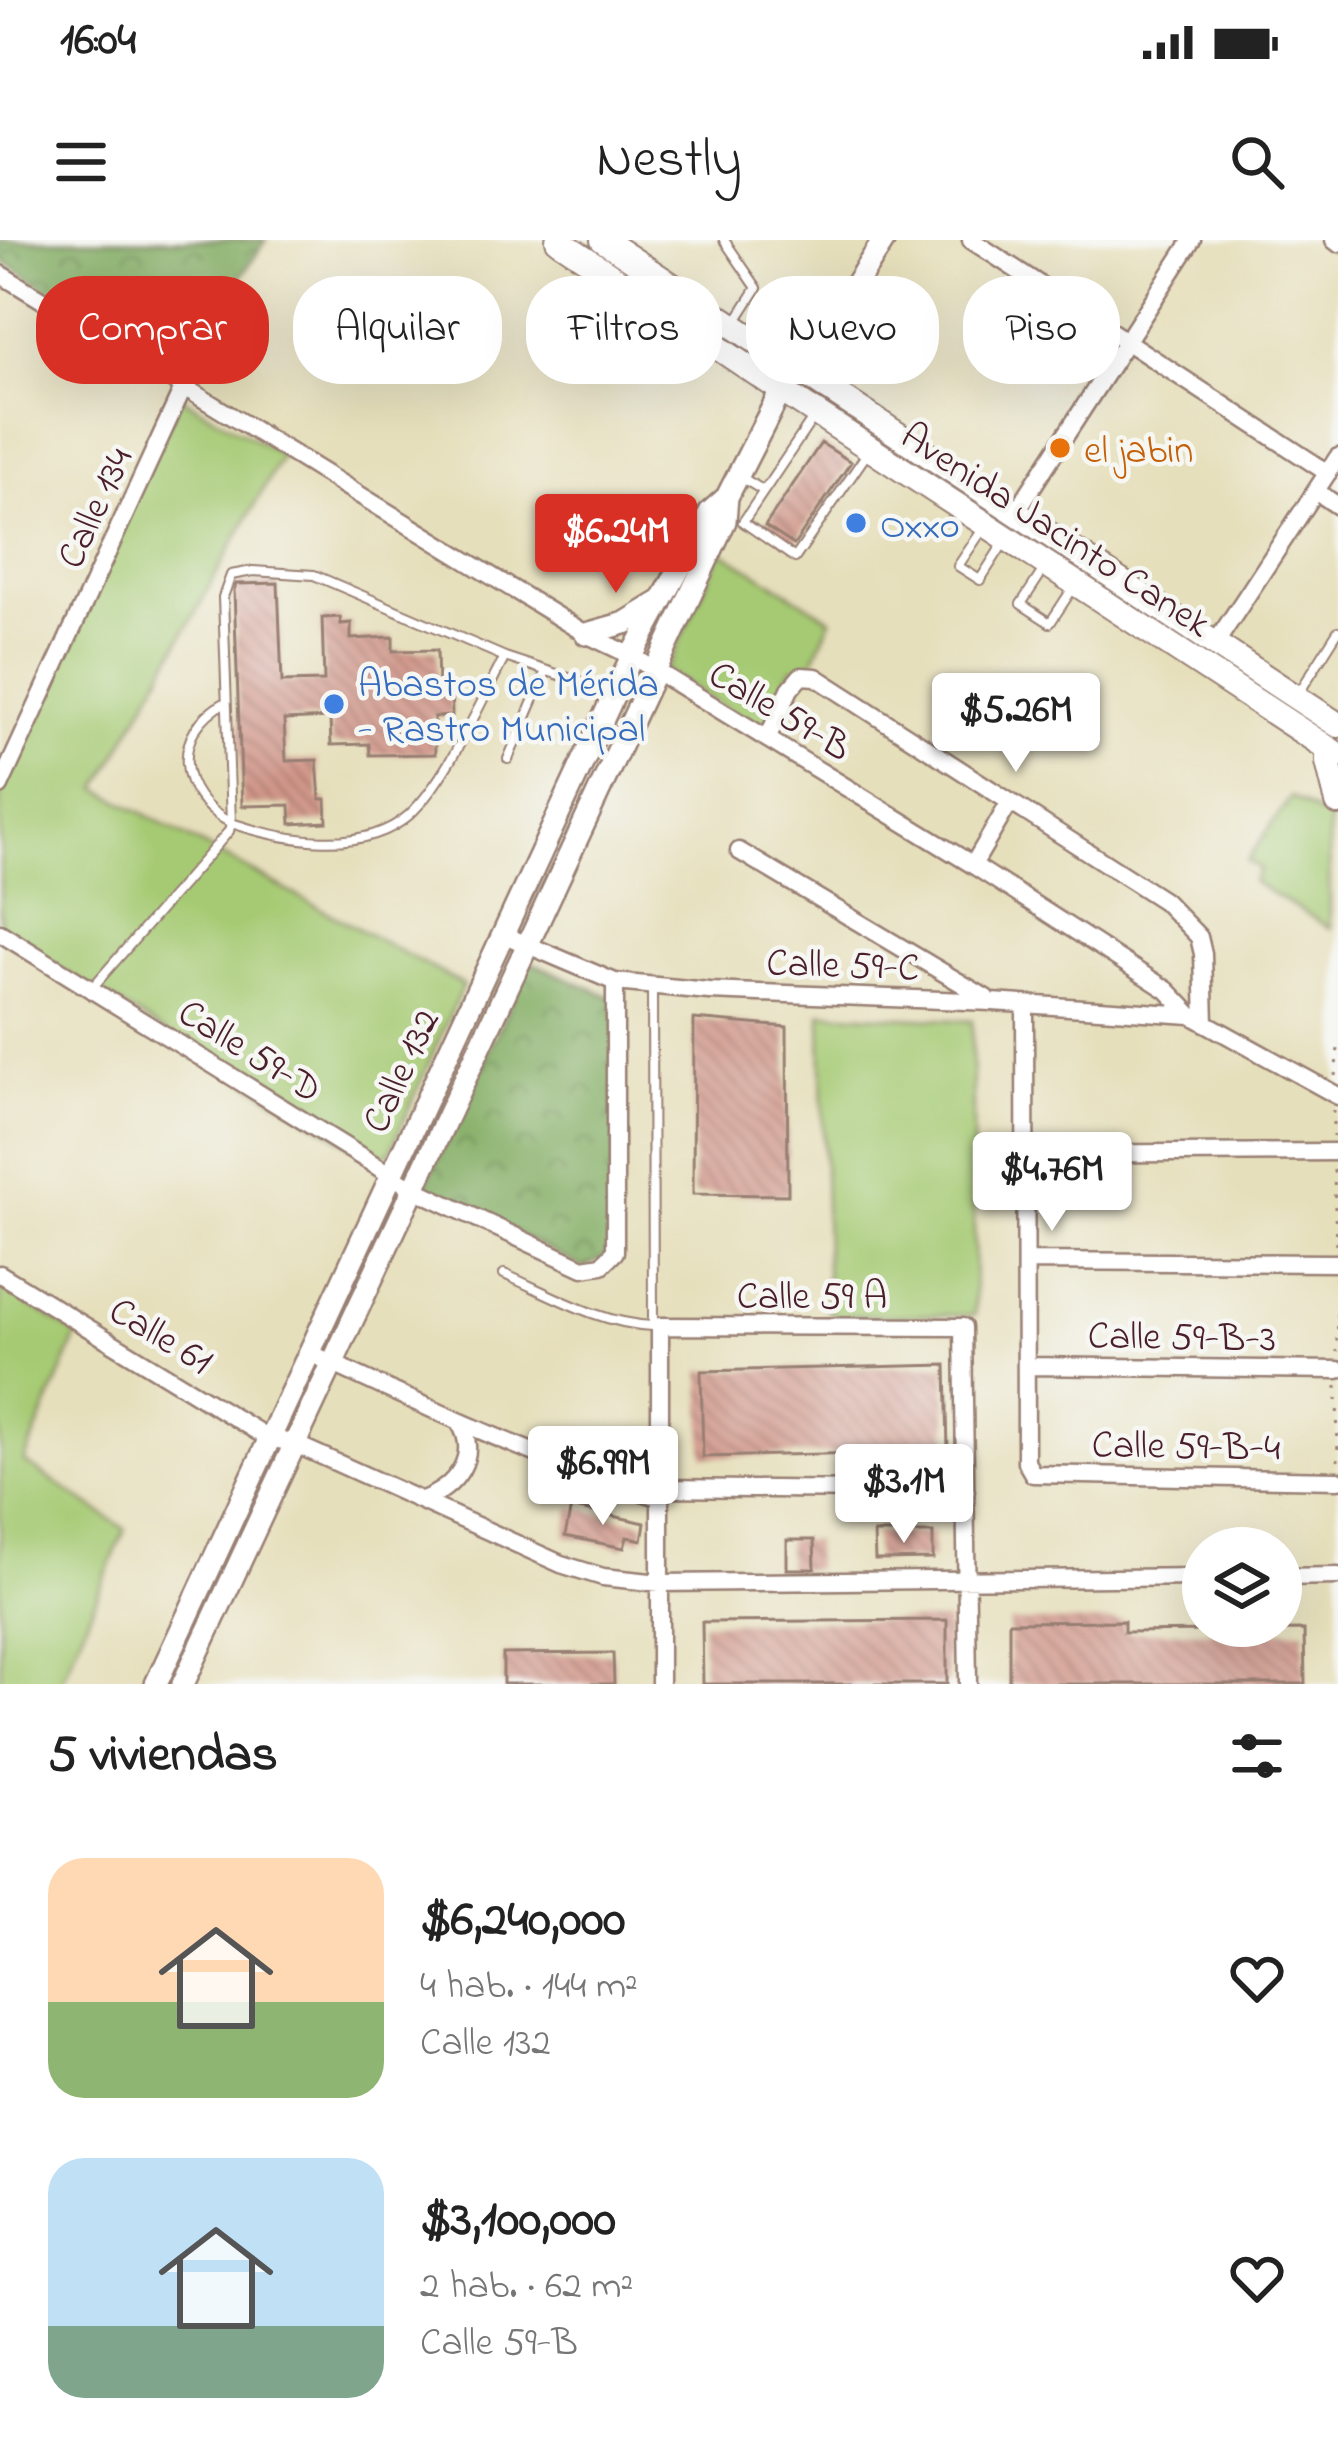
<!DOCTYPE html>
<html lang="es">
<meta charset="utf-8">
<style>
:root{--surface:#fff;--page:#f6f6f6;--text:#222;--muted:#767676;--accent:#d93025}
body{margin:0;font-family:"Indie Flower",sans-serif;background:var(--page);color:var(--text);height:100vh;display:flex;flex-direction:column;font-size:45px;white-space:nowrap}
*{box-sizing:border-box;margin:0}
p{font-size:39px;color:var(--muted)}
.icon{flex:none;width:66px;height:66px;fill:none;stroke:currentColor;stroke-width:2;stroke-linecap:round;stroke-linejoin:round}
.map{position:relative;height:1444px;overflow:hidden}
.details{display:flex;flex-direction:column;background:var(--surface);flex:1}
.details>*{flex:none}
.hud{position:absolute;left:36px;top:36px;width:1266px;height:108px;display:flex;gap:24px}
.buttons{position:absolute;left:1182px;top:1287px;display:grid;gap:24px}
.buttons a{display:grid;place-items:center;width:120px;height:120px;border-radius:50%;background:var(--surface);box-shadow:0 12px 48px #0002;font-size:60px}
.price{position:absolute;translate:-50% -102px;padding:0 27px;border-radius:12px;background:#fff;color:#222;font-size:39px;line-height:78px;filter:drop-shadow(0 3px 6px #0008)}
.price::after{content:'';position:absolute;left:50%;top:72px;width:36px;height:27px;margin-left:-18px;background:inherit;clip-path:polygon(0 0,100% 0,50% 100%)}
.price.current{background:var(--accent);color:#fff}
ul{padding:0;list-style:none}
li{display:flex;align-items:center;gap:36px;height:300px;padding:0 48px}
li span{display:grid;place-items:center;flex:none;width:336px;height:240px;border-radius:36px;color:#555}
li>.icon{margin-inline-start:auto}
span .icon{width:144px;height:144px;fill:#fffc;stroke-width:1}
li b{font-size:51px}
h2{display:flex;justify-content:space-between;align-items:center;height:144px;padding:0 48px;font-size:51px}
.pill{padding:0 42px;border-radius:48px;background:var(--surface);box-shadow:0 12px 48px #0002;font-size:42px;line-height:108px}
.pill.current{background:var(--accent);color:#fff}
.status{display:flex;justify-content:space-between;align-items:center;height:84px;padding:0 60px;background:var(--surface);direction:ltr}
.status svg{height:33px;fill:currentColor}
header{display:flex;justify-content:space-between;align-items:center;height:156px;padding:0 48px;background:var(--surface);font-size:54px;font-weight:600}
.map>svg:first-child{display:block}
.grass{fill:#a6ca73;stroke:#78744f;stroke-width:3}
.forest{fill:url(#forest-crowns);stroke:#676648;stroke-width:3}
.building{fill:url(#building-back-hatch)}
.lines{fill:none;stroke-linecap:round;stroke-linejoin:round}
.service-casing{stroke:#987f73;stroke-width:12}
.minor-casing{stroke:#987f73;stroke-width:21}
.tertiary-casing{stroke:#987f73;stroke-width:26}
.primary-casing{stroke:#987f73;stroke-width:28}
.path{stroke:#987f73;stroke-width:3;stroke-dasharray:3 9;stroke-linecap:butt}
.service{stroke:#fff;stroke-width:8}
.minor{stroke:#fff;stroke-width:16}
.tertiary{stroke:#fff;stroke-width:21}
.primary{stroke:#fff;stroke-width:24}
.food-dot{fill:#e8710a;stroke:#f6f6f2;stroke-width:4.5}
.shop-dot{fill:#3f7fe0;stroke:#f6f6f2;stroke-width:4.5}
.labels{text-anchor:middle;stroke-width:9;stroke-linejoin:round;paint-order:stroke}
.food-label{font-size:39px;fill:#c56008;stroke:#f6f6f2;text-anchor:start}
.street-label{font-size:39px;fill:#4a1f2b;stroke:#f6f6f2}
.shop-label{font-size:39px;fill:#366cbe;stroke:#f6f6f2;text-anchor:start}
</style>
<div class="status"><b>16:04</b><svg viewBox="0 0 49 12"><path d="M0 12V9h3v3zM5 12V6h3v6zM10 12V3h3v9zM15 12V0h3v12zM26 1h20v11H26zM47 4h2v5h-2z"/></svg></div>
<header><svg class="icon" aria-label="menu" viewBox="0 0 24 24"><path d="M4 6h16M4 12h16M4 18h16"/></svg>Nestly<svg class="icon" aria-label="search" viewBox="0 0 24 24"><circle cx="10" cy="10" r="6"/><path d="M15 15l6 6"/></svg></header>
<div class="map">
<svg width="1338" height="1444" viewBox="0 0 1338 1444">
<defs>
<pattern id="forest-crowns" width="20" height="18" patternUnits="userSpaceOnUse" patternTransform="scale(3)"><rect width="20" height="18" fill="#84ae65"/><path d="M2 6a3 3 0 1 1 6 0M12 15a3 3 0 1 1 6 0" fill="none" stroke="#6e8d53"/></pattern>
<pattern id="building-back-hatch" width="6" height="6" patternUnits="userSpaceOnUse" patternTransform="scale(3)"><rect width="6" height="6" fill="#d09588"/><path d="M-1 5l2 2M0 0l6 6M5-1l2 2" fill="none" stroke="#ab796f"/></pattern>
</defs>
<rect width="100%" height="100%" fill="#f6f6f2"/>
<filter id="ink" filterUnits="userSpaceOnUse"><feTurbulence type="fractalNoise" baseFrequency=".00833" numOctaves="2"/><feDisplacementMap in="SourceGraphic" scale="24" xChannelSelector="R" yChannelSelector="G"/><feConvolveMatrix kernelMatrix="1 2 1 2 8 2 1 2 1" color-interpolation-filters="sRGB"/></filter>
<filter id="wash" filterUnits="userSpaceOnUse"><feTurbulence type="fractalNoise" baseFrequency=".004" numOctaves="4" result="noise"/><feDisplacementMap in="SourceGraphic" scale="48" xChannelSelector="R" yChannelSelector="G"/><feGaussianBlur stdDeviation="2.7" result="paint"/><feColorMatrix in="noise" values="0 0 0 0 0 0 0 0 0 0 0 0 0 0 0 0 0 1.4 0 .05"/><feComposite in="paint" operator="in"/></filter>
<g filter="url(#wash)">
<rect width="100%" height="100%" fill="#e6dfbb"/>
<path class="grass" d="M 180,157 L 282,215 L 98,549 L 463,745 L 391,910 L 381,919 L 373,918 L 0,692 L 0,546 Z
M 721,311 L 831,379 L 810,428 L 792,428 L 763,492 L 666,431 Z
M 1291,557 L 1329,579 L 1330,688 L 1253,642 L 1260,629 L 1247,621 Z
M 821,773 L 972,781 L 975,1075 L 835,1076 L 827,1070 Z
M 0,1046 L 77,1095 L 24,1222 L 125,1289 L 60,1444 L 0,1444 Z"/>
<path class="forest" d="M 0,0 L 266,0 L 177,130 L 0,19 Z
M 530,722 L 615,759 L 615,1012 L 583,1028 L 425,946 Z"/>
<g id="blocks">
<path class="building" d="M 821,203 L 851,222 L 794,305 L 765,286 Z
M 278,343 L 282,442 L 324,441 L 322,378 L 340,377 L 341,384 L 351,383 L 351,399 L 393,397 L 393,411 L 437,410 L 438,448 L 451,447 L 452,476 L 434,477 L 435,514 L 370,515 L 369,504 L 331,505 L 330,478 L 284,480 L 286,521 L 317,520 L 320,559 L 326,559 L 327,582 L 291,584 L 290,565 L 242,566 L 234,350 L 236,344 Z
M 694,779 L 787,787 L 788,955 L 693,954 Z
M 946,1125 L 948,1211 L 703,1217 L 701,1131 Z
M 571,1267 L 645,1283 L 642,1300 L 627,1297 L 624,1308 L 565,1296 Z
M 874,1293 L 933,1293 L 933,1319 L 875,1320 Z
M 787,1300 L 814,1300 L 815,1329 L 787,1329 Z
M 947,1380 L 947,1444 L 703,1444 L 702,1382 Z
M 1124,1381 L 1124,1392 L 1304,1390 L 1305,1444 L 1009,1444 L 1009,1382 Z
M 613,1413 L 614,1444 L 503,1444 L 503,1414 Z"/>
</g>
</g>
<g filter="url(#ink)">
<use href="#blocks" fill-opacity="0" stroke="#987f73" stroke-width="3"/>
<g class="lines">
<defs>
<path id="service" d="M 724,0 L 757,48 L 734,84
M 815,175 L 743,282 L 795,318 L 868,212
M 739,236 L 764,251
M 985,286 L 958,326 L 980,340 L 1003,304
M 1046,326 L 1021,364 L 1050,383 L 1073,348
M 505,417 L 314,335 L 253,331 L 231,335 L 223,357 L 231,583 C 283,600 363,616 409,575 C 448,539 479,464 505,417 L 596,447 L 613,448
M 1297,456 L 1338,391
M 508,519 L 546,431
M 652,746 L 653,1086
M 91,749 L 229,591 L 231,583 C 177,556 169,492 226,462
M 504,1034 C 552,1055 600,1084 653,1086"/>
<path id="minor" d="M 971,0 L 1328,233
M 1334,0 L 1338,3
M 0,34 L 586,394 L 632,416 L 973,625 L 1167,750 L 1191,775 L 1338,856
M 1316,251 L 1338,266
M 1016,272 L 1192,0
M 1215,404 L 1338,217
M 767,499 L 790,449 L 801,436 L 816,437 L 1164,661 L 1199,697 L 1203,714 L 1205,783
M 0,546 L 184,146
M 739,611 L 986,758
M 973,625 L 1010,562
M 0,693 L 412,948 L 583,1028 L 602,1025 L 615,1012 L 615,742
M 502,694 L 615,742 L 709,751 L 992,762 L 1191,775
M 1025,765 L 1026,1222 L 1033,1234 L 1338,1240
M 1026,914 L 1338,912
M 1026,1021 L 1338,1023
M 0,1034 L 268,1198 L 293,1203 L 561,1324 L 603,1337 L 660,1343 L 1203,1337
M 308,1112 C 423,1166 539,1220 661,1258
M 1026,1126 L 1338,1130
M 661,1248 L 966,1251
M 422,1260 C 455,1248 481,1216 459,1182
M 1281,1337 L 1338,1336
M 660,1444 L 660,1086 L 963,1087 L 968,1444"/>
<path id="tertiary" d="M 586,394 L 625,383 L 661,361
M 156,1444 L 632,416 L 710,272 L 727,257 L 781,151 L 801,130 L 884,0
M 183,1444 L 725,281 L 727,257"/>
<path id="primary" d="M 558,0 L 799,162 L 1338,515
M 603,0 L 1338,485
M 1328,508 L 1328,522 L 1338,563"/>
</defs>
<use href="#service" class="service-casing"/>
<use href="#minor" class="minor-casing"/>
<use href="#tertiary" class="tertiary-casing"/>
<use href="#primary" class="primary-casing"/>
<path class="path" d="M 1335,836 L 1338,808
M 1333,870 L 1333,896
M 1334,930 L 1336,1010
M 1336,1038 L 1337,1112
M 1337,1146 L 1338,1226"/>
<use href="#service" class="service"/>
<use href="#minor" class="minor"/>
<use href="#tertiary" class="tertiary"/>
<use href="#primary" class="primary"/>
</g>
</g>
<circle class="food-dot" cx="1060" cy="208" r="12"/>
<g class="shop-dot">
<circle cx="856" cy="283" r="12"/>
<circle cx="334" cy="464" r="12"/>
</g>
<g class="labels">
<g class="food-label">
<text x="1084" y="222">el jabin</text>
</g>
<g class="street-label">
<text transform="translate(93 267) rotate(-65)" y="14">Calle 134</text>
<text transform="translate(1057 288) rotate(33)" y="14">Avenida Jacinto Canek</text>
<text transform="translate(781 469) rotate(31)" y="14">Calle 59-B</text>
<text transform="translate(843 723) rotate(2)" y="14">Calle 59-C</text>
<text transform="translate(251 809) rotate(32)" y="14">Calle 59-D</text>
<text transform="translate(399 830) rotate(-65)" y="14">Calle 132</text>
<text x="812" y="1068">Calle 59 A</text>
<text transform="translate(162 1094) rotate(31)" y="14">Calle 61</text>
<text transform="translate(1182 1095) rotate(1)" y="14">Calle 59-B-3</text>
<text transform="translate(1186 1204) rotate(1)" y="14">Calle 59-B-4</text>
</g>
<g class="shop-label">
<text x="880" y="297">Oxxo</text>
<text x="358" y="456">Abastos de Mérida<tspan x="358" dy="45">- Rastro Municipal</tspan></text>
</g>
</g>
</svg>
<div class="buttons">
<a><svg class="icon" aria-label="layers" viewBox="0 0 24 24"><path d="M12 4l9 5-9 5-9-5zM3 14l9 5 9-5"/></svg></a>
</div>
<b class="price current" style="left:616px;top:356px">$6.24M</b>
<b class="price" style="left:1016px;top:535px">$5.26M</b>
<b class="price" style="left:1052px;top:994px">$4.76M</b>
<b class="price" style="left:603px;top:1288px">$6.99M</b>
<b class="price" style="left:904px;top:1306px">$3.1M</b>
<div class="hud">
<a class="pill current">Comprar</a>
<a class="pill">Alquilar</a>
<a class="pill">Filtros</a>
<a class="pill">Nuevo</a>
<a class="pill">Piso</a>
</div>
</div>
<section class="details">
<h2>5 viviendas<svg class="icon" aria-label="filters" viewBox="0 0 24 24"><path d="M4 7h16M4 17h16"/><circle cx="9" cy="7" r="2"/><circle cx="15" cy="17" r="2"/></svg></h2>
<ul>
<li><span style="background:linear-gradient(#ffd9b3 60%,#8fb573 0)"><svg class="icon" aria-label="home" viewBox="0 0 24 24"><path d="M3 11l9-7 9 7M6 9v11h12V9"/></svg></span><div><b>$6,240,000</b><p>4 hab. · 144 m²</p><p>Calle 132</p></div><svg class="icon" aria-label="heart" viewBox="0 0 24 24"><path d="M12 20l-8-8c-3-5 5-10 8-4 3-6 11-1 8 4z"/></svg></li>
<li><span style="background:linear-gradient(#bfe0f5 70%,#7fa58c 0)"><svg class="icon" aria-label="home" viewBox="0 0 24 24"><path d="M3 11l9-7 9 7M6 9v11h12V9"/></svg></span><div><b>$3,100,000</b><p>2 hab. · 62 m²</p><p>Calle 59-B</p></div><svg class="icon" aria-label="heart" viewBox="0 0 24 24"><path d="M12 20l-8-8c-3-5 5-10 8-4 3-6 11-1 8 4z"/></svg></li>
</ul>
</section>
